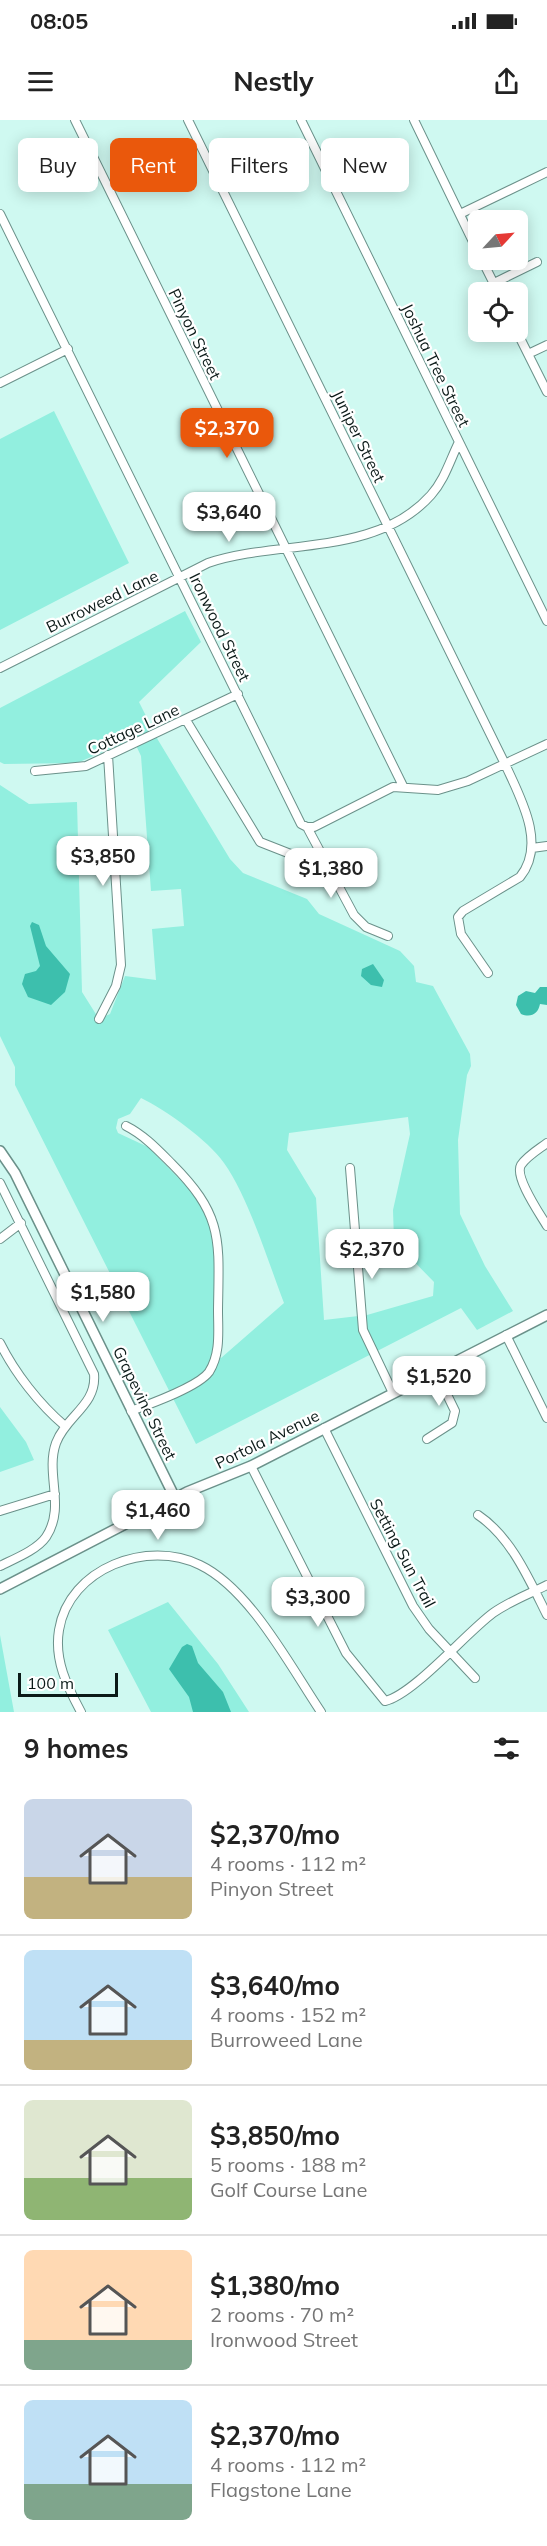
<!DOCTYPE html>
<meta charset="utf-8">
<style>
:root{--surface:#fff;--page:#f6f6f6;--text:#222;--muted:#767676;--line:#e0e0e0;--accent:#ea580c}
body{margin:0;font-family:Mulish,sans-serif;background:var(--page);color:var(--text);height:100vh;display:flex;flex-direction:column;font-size:22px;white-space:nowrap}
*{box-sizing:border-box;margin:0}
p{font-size:20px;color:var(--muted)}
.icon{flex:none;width:33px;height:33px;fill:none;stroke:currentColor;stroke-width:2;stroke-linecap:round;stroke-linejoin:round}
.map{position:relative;height:1592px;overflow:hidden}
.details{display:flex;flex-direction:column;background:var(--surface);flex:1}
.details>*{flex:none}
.hud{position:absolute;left:18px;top:18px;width:512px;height:54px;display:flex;gap:12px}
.needle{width:39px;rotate:64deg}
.buttons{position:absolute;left:468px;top:90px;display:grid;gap:12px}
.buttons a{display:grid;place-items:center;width:60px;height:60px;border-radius:9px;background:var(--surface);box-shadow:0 3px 15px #0003;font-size:30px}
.scale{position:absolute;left:18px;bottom:15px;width:100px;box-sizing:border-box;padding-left:6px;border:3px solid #0b1a18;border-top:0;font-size:16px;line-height:21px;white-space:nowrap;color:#0b1a18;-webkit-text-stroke:4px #fff;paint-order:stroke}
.price{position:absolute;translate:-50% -51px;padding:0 14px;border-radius:12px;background:#fff;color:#222;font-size:20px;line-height:39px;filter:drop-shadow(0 2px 3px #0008)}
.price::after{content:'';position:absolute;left:50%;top:36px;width:18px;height:14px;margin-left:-9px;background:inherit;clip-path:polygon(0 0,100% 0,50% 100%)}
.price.active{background:var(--accent);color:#fff}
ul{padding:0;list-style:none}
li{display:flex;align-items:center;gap:18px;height:150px;padding:0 24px}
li+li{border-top:2px solid var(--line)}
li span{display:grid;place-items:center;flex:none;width:168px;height:120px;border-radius:9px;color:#555}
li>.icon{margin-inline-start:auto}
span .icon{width:72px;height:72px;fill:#fffc;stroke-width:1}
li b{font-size:26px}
h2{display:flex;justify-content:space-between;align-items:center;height:72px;padding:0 24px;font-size:26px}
.tag{padding:0 21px;border-radius:9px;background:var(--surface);box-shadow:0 3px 15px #0003;font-size:21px;line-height:54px}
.tag.active{background:var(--accent);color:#fff}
.status{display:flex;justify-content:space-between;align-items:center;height:42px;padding:0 30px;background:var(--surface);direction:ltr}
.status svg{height:16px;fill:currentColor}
header{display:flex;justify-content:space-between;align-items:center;height:78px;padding:0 24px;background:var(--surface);font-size:27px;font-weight:700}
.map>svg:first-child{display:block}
.green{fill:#92efdf;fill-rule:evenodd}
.water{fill:#3dbfad}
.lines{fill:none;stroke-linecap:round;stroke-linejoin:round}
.minor-casing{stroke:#6b918a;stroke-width:10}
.tertiary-casing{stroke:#6b918a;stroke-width:12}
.minor{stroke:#fff;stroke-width:8}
.tertiary{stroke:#fff;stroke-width:9}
.labels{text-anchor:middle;stroke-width:4.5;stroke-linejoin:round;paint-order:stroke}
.street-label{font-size:16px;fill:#0b1a18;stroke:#fff}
</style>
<div class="status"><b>08:05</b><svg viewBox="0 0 49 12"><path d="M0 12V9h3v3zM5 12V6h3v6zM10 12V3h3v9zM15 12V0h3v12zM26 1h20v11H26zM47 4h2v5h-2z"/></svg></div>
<header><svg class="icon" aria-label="menu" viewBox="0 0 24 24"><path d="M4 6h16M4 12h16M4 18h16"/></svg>Nestly<svg class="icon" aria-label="share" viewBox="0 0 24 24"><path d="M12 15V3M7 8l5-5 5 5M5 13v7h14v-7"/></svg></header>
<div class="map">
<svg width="547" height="1592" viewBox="0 0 547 1592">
<rect width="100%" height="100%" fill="#cff9f1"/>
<path class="green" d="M 54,291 L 129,443 L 0,510 L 0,319 Z
M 185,491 L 201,522 L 139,582 L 158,620 L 230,739 L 243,753 L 307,779 L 319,794 L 400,831 L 414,846 L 416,862 L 433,866 L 470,934 L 471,946 L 467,955 L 458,1020 L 460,1094 L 485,1146 L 513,1191 L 477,1210 L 461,1188 L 196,1324 L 15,965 L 15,947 L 0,916 L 0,665 L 29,684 L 77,682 L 82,872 L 99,899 L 110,894 L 125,856 L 156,860 L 152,809 L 184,806 L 181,769 L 151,771 L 141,636 L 133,619 L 77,643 L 4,644 L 0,642 L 0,588 ZM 141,978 C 166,990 208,1020 224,1043 C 248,1076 269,1144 284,1183 L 221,1238 L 216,1233 L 216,1131 L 208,1098 L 192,1072 L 148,1027 L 118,1013 L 116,1008 L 118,999 L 130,994 ZM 408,997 L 410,1014 L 393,1090 L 394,1121 L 434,1162 L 433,1176 L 367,1195 L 324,1200 L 316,1078 L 287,1030 L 289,1013 Z
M 0,1287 L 26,1322 L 34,1340 L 0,1352 Z
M 168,1482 L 218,1544 L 249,1592 L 151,1592 L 108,1510 Z
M 0,1515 L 14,1592 L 0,1592 Z"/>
<path class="water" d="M 32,802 L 39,805 L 46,826 L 70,854 L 65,872 L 51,885 L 28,877 L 22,864 L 25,854 L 36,851 L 40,846 L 30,806 Z
M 373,844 L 384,860 L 382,867 L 371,865 L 361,856 L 362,849 Z
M 540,867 L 547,867 L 547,885 L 540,884 C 538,894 531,898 521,894 L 516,885 L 518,876 L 526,871 L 535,873 Z
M 187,1524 L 192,1526 L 198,1543 L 223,1572 L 231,1592 L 193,1592 L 189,1577 L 169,1549 L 182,1527 Z"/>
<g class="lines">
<defs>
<path id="minor" d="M 75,0 L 403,666
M 188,0 L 505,644 C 520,677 547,724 520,757 L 463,791 L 458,797 L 461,814 L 488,853
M 301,0 L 547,501
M 414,0 L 478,132
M 0,94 L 301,704 L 307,707 L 354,795 L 366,807 L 388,816
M 460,94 L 547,52
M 482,140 L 498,172
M 494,163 L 537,142
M 517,212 L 547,272
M 528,234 L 547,225
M 0,263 L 68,229
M 0,548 L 208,443 C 279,419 376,437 431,375 C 445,359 450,340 459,322
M 186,600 L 260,722 L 316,744 L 325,741
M 35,651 L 86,646 L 238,574
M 307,707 L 314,707 L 393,667 L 438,670 L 468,661 L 547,624
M 532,728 L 547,726
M 99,899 L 116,866 L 121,845 L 108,635
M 126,1006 C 144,1015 158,1030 172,1044 C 224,1096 219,1120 218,1190 C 218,1211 221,1233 209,1252 C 198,1267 150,1284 131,1291
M 547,1023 C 539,1029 527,1036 521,1045 C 514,1057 540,1094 547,1106
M 350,1048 L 363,1210 L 393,1273
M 0,1063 L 94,1254 C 97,1285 66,1296 56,1323 C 45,1354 66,1387 46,1417 C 37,1430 14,1439 0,1446
M 0,1119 L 21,1103
M 506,1215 L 547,1298
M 0,1223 C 15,1253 39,1284 65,1306
M 324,1308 L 413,1486 L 429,1509 L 475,1558
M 427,1319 L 452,1303 L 455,1291 L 436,1252
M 251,1346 L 346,1533 L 385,1581 C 413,1575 467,1512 493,1493 C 510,1481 529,1474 547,1465
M 0,1391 L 55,1374
M 478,1395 C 511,1417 529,1459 547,1495
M 81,1592 C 67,1566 54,1540 59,1510 C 69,1448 148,1419 200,1445 C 250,1469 290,1546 321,1592"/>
<path id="tertiary" d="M 0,1031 L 15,1053 L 175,1378
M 0,1469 L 187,1372 L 251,1346 L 547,1195"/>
</defs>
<use href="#minor" class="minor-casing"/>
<use href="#tertiary" class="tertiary-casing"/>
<use href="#minor" class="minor"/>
<use href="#tertiary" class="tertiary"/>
</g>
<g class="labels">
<g class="street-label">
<text transform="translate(195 214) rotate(64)" y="6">Pinyon Street</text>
<text transform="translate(436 245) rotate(64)" y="6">Joshua Tree Street</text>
<text transform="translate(359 316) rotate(64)" y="6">Juniper Street</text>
<text transform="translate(102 481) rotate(-26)" y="6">Burroweed Lane</text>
<text transform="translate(220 507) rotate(64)" y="6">Ironwood Street</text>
<text transform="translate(133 609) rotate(-25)" y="6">Cottage Lane</text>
<text transform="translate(145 1283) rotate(64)" y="6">Grapevine Street</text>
<text transform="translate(267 1319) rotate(-26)" y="6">Portola Avenue</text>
<text transform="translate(403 1433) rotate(62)" y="6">Setting Sun Trail</text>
</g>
</g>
</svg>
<div class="buttons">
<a><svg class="needle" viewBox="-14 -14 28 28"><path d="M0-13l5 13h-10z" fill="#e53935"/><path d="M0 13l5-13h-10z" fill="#767676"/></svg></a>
<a><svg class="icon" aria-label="locate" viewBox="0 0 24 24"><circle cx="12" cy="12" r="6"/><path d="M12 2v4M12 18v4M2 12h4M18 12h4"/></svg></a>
</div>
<div class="scale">100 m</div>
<b class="price active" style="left:227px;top:339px">$2,370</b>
<b class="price" style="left:229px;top:423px">$3,640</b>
<b class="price" style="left:103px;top:767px">$3,850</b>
<b class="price" style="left:331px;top:779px">$1,380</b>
<b class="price" style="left:372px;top:1160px">$2,370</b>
<b class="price" style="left:103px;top:1203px">$1,580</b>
<b class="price" style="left:439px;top:1287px">$1,520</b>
<b class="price" style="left:158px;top:1421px">$1,460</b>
<b class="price" style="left:318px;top:1508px">$3,300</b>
<div class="hud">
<a class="tag">Buy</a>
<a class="tag active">Rent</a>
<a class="tag">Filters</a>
<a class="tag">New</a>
</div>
</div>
<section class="details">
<h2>9 homes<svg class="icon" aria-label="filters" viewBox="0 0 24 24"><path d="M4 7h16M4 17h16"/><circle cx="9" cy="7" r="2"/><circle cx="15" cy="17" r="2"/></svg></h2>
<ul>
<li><span style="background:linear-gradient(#c9d6e8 65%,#c2b280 0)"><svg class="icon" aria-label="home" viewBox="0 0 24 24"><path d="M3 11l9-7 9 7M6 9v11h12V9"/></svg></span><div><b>$2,370/mo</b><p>4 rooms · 112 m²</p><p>Pinyon Street</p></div></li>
<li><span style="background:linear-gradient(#bfe0f5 75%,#c2b280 0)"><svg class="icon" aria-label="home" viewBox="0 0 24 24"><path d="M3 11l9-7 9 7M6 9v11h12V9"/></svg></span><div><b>$3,640/mo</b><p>4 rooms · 152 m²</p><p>Burroweed Lane</p></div></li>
<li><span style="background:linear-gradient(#dfe7d0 65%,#8fb573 0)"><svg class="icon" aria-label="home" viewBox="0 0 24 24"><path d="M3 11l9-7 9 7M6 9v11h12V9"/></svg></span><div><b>$3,850/mo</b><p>5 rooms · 188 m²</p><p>Golf Course Lane</p></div></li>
<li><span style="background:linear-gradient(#ffd9b3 75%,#7fa58c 0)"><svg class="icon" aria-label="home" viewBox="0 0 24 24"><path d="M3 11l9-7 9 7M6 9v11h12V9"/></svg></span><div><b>$1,380/mo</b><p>2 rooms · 70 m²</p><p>Ironwood Street</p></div></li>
<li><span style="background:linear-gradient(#bfe0f5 70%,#7fa58c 0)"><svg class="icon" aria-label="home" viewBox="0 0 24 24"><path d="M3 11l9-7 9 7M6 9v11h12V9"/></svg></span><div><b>$2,370/mo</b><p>4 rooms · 112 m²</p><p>Flagstone Lane</p></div></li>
</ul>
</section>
